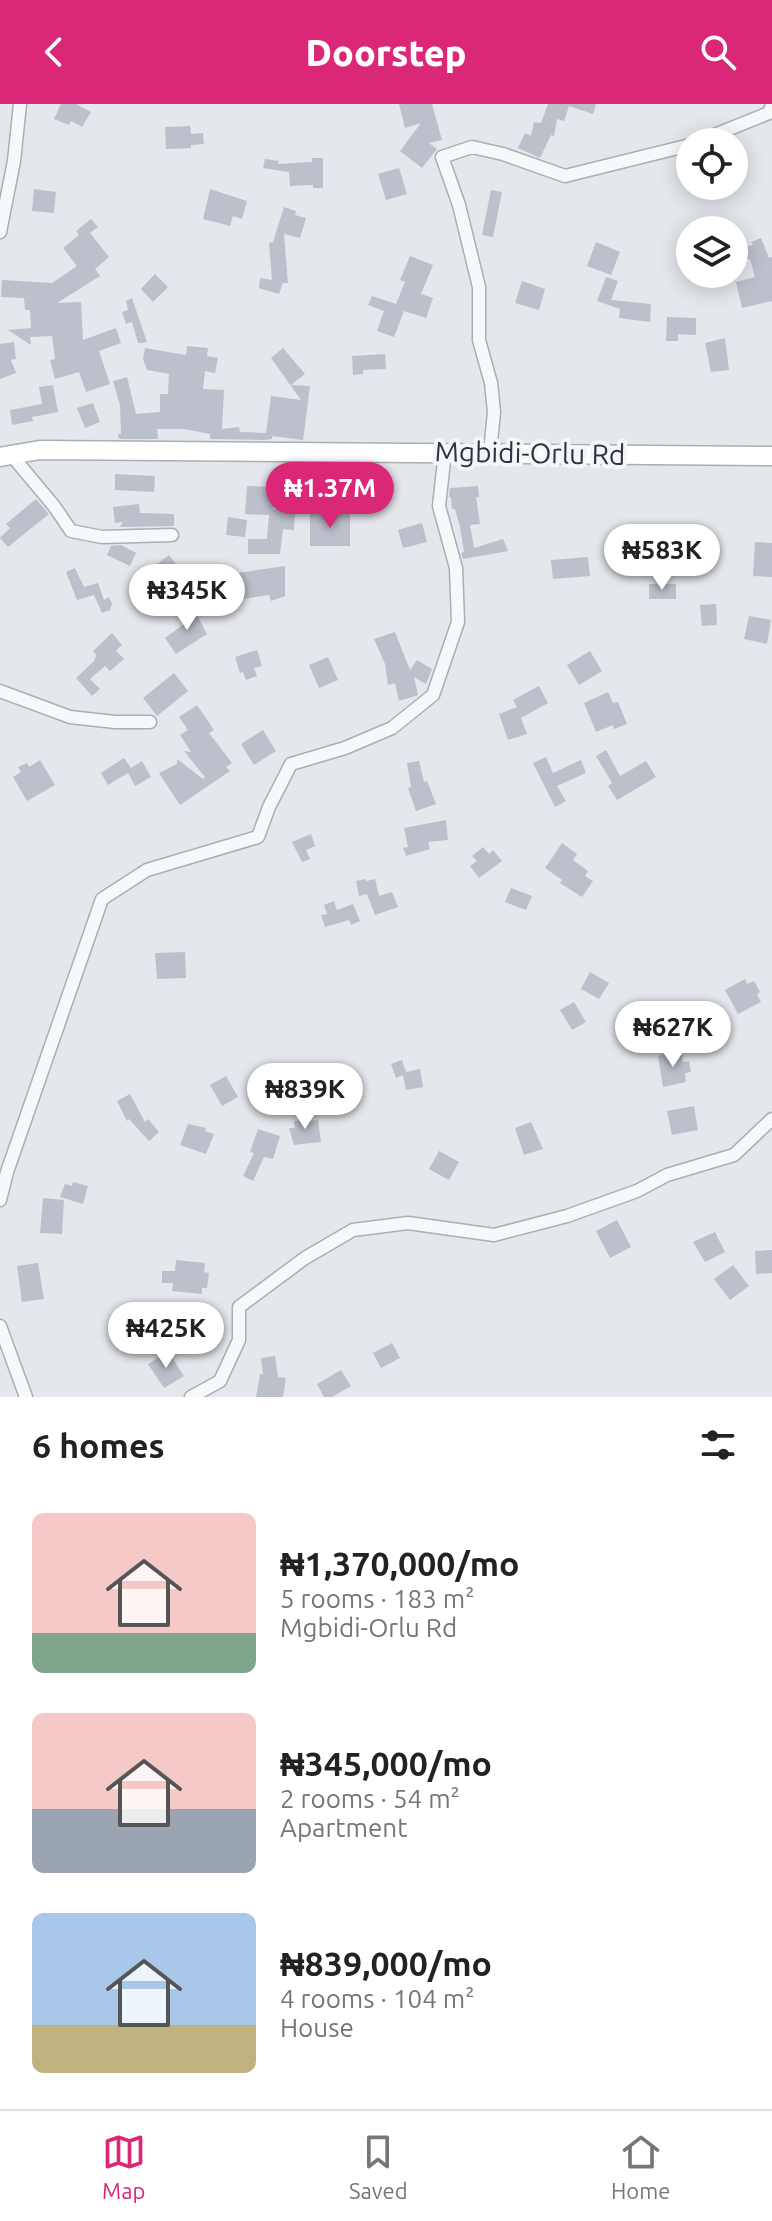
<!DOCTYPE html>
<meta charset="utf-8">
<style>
:root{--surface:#fff;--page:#f2f2f2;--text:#222;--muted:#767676;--line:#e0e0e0;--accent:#db2777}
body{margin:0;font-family:Ubuntu,sans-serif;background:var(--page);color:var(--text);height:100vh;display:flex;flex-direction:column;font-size:30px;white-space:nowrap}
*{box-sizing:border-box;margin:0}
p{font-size:26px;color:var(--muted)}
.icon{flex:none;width:44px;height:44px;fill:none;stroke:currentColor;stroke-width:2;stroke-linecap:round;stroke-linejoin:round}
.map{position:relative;height:1293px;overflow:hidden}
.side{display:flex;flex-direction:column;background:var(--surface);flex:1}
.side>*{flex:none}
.buttons{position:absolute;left:676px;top:24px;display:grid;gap:16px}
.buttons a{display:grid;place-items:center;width:72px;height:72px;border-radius:50%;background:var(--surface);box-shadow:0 4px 20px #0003;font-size:40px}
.price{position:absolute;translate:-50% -68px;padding:0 18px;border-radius:28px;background:#fff;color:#222;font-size:26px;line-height:52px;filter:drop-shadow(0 2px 4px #0008)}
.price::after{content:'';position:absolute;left:50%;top:48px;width:24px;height:18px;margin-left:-12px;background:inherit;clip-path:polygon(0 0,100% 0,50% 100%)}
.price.selected{background:var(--accent);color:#fff}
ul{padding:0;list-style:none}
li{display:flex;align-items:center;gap:24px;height:200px;padding:0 32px}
li span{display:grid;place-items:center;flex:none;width:224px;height:160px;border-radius:12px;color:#555}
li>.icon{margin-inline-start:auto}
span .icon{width:96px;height:96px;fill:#fffc;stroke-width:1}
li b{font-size:34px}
h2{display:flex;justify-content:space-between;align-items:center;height:96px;padding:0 32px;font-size:34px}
header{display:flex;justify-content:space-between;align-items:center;height:104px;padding:0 32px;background:var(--accent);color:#fff;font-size:36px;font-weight:800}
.tab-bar{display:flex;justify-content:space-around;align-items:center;height:112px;border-top:2px solid var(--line);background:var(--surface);font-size:22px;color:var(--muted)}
.tab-bar a{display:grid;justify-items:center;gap:4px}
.tab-bar .selected{color:var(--accent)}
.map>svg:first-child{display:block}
.building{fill:#bbc0ca}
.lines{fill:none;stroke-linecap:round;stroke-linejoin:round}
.street-casing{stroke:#a9aeb7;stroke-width:15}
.secondary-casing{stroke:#a9aeb7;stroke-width:21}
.street{stroke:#f7f8fa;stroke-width:12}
.secondary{stroke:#fff;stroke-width:18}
.labels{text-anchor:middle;stroke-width:8;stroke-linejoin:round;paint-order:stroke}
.street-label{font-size:28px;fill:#2b3445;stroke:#f4f6f9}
</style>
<header><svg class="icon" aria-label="back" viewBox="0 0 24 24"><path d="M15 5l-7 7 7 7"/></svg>Doorstep<svg class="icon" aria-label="search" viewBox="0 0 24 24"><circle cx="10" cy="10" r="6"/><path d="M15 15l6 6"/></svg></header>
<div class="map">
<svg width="772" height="1293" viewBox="0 0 772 1293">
<rect width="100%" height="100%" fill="#e4e7ec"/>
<path class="building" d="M 61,0 L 76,0 L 91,8 L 82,23 L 71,17 L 69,21 L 54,15 Z
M 399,0 L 432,0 L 442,36 L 429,39 L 437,45 L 422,64 L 400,47 L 421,19 L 405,24 Z
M 548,0 L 596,0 L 593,10 L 569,2 L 564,17 L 557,15 L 554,32 L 551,31 L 540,54 L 518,44 L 525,29 L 531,32 L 534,18 L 541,19 Z
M 190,22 L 191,30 L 203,29 L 204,40 L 191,41 L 191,44 L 166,45 L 165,23 Z
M 312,54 L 323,54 L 323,84 L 313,84 L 313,81 L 290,82 L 289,68 L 263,64 L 265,55 L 279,57 L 278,60 L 312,58 Z
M 399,64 L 407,90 L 386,96 L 378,70 Z
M 34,85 L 56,88 L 54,109 L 32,107 Z
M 210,85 L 247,97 L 242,115 L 233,112 L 230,122 L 203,115 Z
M 491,86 L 502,88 L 493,133 L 482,131 Z
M 284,103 L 296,107 L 295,111 L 306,114 L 300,134 L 284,130 L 288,179 L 283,179 L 279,190 L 259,184 L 260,174 L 272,176 L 269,139 L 273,138 Z
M 91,115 L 98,123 L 90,129 L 109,153 L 95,165 L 100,172 L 57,199 L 81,198 L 83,236 L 116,224 L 121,239 L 99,247 L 110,280 L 86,288 L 79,268 L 55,275 L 50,256 L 55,255 L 52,232 L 30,233 L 31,241 L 8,226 L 31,224 L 30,206 L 25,206 L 24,194 L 1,193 L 2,176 L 52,179 L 77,162 L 63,144 L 79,131 L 76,127 Z
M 761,134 L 769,154 L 772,153 L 772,197 L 742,204 L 736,178 L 755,173 L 750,155 L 734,158 L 734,145 L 753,141 L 751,138 Z
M 596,138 L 620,148 L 611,171 L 587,162 Z
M 410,152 L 433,161 L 421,190 L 433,194 L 426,214 L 404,207 L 394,233 L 377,227 L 384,207 L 368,201 L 372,192 L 396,200 L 405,178 L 400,176 Z
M 155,170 L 168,183 L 153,198 L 141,185 Z
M 606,173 L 618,177 L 611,196 L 651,200 L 650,218 L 619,214 L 620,205 L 597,197 Z
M 522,177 L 545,185 L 539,206 L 515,199 Z
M 132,194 L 147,238 L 142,239 L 138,239 L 132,218 L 126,220 L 122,208 L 128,206 L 126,197 Z
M 667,213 L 696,214 L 696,231 L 678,230 L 678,237 L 666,237 Z
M 725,234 L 729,266 L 711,268 L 705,239 Z
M 14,238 L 16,255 L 11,256 L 16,269 L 0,275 L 0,240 Z
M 187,242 L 208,244 L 207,252 L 218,254 L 215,269 L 205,267 L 203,285 L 224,286 L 222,325 L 239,323 L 240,328 L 266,329 L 271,292 L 301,296 L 271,254 L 283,244 L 305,270 L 291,281 L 310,282 L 303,336 L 272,332 L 272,335 L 264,336 L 210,335 L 210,330 L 184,325 L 157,325 L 158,335 L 119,335 L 118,330 L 121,330 L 120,301 L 113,277 L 127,273 L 136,310 L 160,308 L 160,290 L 168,290 L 169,270 L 147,266 L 143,255 L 145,244 L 186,251 Z
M 385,250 L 386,265 L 363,266 L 363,270 L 353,271 L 352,252 Z
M 53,281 L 58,308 L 32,313 L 33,317 L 12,321 L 10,306 L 42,300 L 39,283 Z
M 93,299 L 100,318 L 85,324 L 77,304 Z
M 115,370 L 155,372 L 154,388 L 115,386 Z
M 247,382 L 274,383 L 273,405 L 295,407 L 294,426 L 283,425 L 280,450 L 248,450 L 248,435 L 267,435 L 269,411 L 245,410 Z
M 478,382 L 479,393 L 476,393 L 480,420 L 470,421 L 474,444 L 503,435 L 508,447 L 463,455 L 461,449 L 464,448 L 460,423 L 455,405 L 452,405 L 451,393 L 449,393 L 450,384 Z
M 36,395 L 49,410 L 8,443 L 0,434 L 10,424 L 6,420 Z
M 139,400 L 140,409 L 174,410 L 174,422 L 120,423 L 123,418 L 115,419 L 113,403 Z
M 310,409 L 350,409 L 350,442 L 310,442 Z
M 228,413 L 247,416 L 245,433 L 226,431 Z
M 422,419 L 427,438 L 403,444 L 398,426 Z
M 755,438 L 772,439 L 772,473 L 753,472 Z
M 121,441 L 136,449 L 130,462 L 107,451 L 111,442 Z
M 169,451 L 191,481 L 171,496 L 149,466 Z
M 588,453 L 590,472 L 553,475 L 551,456 Z
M 285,462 L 285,492 L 271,497 L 269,491 L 242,495 L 238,469 Z
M 75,464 L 84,483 L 98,479 L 104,496 L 109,493 L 112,500 L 110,506 L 102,509 L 94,491 L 77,496 L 66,468 Z
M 649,480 L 676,480 L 676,495 L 649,495 Z
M 716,500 L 717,521 L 702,522 L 700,501 Z
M 192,502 L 207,530 L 176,550 L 165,534 L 187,518 L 182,508 Z
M 749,512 L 771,516 L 767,540 L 744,535 Z
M 395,528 L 410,566 L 417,556 L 432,565 L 426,580 L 414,573 L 418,591 L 399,597 L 395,579 L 388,581 L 385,560 L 374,535 Z
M 112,529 L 122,541 L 116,547 L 124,555 L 110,567 L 105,562 L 90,575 L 100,585 L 92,592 L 76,574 L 95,556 L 94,555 L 97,552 L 93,547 Z
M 257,546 L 262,562 L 254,564 L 257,572 L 246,576 L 243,568 L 240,569 L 235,553 Z
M 590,547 L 602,567 L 579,581 L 567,561 Z
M 328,553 L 338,576 L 319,584 L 309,561 Z
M 174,569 L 188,587 L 157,612 L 143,594 Z
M 539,582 L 548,599 L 521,614 L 527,630 L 508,636 L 499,610 L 517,603 L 513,596 Z
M 608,588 L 613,599 L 618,598 L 627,620 L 614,625 L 613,621 L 596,628 L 584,599 Z
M 197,601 L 214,626 L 209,629 L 232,659 L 226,663 L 230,667 L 180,701 L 159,669 L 177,660 L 177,655 L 203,675 L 205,673 L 184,647 L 191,648 L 180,631 L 188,626 L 179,613 Z
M 263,626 L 276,647 L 254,661 L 241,640 Z
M 606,646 L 620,672 L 646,657 L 656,673 L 617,696 L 608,682 L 612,679 L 596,652 Z
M 546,653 L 553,669 L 581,656 L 586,669 L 557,682 L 566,697 L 555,703 L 533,659 Z
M 124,654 L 131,664 L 142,657 L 151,673 L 135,682 L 128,669 L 108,681 L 101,669 Z
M 40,656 L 55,681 L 27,697 L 13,673 L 21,668 L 18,663 L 27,659 L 29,663 Z
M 419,657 L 424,678 L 427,677 L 436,700 L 416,707 L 408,684 L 411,683 L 407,659 Z
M 446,716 L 448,736 L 428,738 L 430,745 L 406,752 L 403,744 L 408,743 L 404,724 Z
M 311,730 L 315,742 L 306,746 L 310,755 L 302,758 L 292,738 Z
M 562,739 L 577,750 L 573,756 L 588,767 L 585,772 L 593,777 L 582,793 L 560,779 L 562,776 L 545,764 Z
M 483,743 L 489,750 L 493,746 L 502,757 L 479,774 L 470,762 L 477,757 L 472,752 Z
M 366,775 L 366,777 L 375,775 L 379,792 L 392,788 L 398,803 L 375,811 L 367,790 L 359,792 L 356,777 Z
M 511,784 L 532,792 L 526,806 L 505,798 Z
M 334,797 L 337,806 L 353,800 L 360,817 L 351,821 L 349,816 L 325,823 L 321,811 L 327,810 L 324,801 Z
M 185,848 L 186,874 L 157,875 L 155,849 Z
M 590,868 L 609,879 L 599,895 L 581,885 Z
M 745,875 L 747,880 L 754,877 L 760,888 L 757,891 L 761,898 L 738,910 L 725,886 Z
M 574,898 L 586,918 L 572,926 L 560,906 Z
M 668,912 L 691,932 L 676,948 L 654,928 Z
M 681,947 L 683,958 L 689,957 L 691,968 L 685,969 L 686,978 L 663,983 L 658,952 Z
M 402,956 L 406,968 L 420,965 L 423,983 L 406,986 L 403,971 L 396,974 L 391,960 Z
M 226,972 L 238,993 L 222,1002 L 210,981 Z
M 130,990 L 145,1018 L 148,1015 L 159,1028 L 149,1037 L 129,1015 L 127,1017 L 117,997 Z
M 694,1002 L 698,1026 L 672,1031 L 667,1007 Z
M 307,1011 L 308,1017 L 318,1016 L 321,1038 L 294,1041 L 289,1024 L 295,1024 L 294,1017 L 298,1017 L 298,1012 Z
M 531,1018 L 543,1045 L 524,1051 L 515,1024 Z
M 188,1020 L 206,1024 L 205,1027 L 214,1030 L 206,1050 L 180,1041 Z
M 258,1025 L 280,1032 L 273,1055 L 264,1053 L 253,1077 L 243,1072 L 254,1049 L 250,1048 Z
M 439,1047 L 459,1058 L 449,1076 L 429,1065 Z
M 73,1078 L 88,1082 L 83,1100 L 60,1093 L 65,1080 L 72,1082 Z
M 43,1094 L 64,1096 L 62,1130 L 40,1129 Z
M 617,1116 L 631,1143 L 610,1154 L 596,1127 Z
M 715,1128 L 725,1148 L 705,1158 L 693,1138 Z
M 772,1146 L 772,1169 L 756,1170 L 755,1147 Z
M 176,1156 L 205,1159 L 204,1168 L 209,1169 L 207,1184 L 202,1184 L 202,1190 L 172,1187 L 173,1179 L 162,1179 L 162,1167 L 175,1167 Z
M 38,1159 L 44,1195 L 22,1198 L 17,1162 Z
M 733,1161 L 749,1182 L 730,1196 L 714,1175 Z
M 392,1239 L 400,1254 L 381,1264 L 373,1249 Z
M 168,1247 L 184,1272 L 164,1284 L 148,1260 Z
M 275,1252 L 278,1273 L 286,1274 L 283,1293 L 256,1293 L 260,1270 L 263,1270 L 261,1254 Z
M 341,1266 L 351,1282 L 332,1293 L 324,1293 L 317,1280 Z"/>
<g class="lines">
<defs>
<path id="street" d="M 697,38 L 769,9 L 772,1
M 0,128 L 14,57 L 20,0
M 490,348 L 494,308 L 491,279 L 479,236 L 479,183 L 459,101 L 442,53 L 472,43 L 503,50 L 565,72 L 690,41
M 13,353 L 54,402 L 71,427 L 102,433 L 172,431
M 0,587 L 70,613 L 115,618 L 150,618
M 0,1096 L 7,1068 L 102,795 L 147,766 L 258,733 L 269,703 L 291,660 L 345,644 L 392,624 L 433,591 L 458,518 L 456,464 L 439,402 L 445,348
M 0,1222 L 26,1293
M 191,1293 L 220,1277 L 239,1236 L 239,1203 L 305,1154 L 353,1126 L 408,1119 L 494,1131 L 567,1112 L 637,1087 L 667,1071 L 734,1051 L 772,1015"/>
<path id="secondary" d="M 0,353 L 40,346 L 772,352"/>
</defs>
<use href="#street" class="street-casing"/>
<use href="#secondary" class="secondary-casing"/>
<use href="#street" class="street"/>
<use href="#secondary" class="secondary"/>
</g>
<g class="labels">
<g class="street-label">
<text transform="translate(530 349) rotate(1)" y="10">Mgbidi-Orlu Rd</text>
</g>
</g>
</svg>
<div class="buttons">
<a><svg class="icon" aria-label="locate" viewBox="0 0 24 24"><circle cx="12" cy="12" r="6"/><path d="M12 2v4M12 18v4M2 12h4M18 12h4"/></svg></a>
<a><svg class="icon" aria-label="layers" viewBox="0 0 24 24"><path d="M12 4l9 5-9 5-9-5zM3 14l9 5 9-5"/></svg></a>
</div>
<b class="price selected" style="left:330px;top:426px">₦1.37M</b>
<b class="price" style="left:662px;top:488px">₦583K</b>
<b class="price" style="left:187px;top:528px">₦345K</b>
<b class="price" style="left:673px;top:965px">₦627K</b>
<b class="price" style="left:305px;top:1027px">₦839K</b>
<b class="price" style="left:166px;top:1266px">₦425K</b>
</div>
<section class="side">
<h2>6 homes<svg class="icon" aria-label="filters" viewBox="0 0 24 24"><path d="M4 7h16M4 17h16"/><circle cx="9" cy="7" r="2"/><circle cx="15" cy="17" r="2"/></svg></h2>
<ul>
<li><span style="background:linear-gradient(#f6c9c9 75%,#7fa58c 0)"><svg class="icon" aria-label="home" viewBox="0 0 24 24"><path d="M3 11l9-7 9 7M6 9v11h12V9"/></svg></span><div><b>₦1,370,000/mo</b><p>5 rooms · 183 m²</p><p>Mgbidi-Orlu Rd</p></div></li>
<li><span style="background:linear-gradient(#f6c9c9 60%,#9aa5b1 0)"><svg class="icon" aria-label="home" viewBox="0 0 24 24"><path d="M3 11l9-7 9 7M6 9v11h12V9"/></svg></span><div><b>₦345,000/mo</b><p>2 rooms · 54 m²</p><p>Apartment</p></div></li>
<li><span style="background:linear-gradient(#a9c7e8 70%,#c2b280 0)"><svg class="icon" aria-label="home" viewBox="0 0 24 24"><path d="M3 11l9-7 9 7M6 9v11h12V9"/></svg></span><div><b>₦839,000/mo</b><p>4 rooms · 104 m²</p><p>House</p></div></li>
</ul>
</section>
<nav class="tab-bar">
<a class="selected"><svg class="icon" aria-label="map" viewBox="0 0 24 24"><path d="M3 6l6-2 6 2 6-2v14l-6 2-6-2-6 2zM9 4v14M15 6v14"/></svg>Map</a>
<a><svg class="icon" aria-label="saved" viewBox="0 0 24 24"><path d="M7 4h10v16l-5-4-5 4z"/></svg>Saved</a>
<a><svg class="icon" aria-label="home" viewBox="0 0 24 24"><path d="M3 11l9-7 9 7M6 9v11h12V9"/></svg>Home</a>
</nav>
